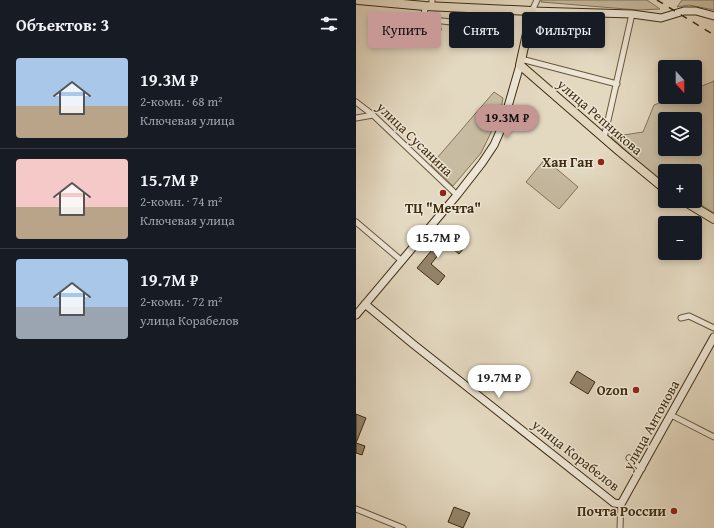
<!DOCTYPE html>
<html lang="ru">
<meta charset="utf-8">
<style>
:root{--surface:#171b24;--page:#242831;--text:#f1f3f6;--muted:#9ea1a6;--line:#363941;--accent:#c59692}
body{margin:0;font-family:"Gentium Book Plus",serif;background:var(--page);color:var(--text);height:100vh;display:flex;flex-direction:column;font-size:15px;white-space:nowrap}
*{box-sizing:border-box;margin:0}
p{font-size:13px;color:var(--muted)}
.icon{flex:none;width:22px;height:22px;fill:none;stroke:currentColor;stroke-width:2;stroke-linecap:round;stroke-linejoin:round}
.map{position:relative;flex:1;overflow:hidden}
.sheet{display:flex;flex-direction:column;background:var(--surface);width:356px}
.sheet>*{flex:none}
.banner{position:absolute;left:12px;top:12px;width:286px;height:36px;display:flex;gap:8px}
.needle{width:26px;rotate:159deg}
.tools{position:absolute;left:302px;top:60px;display:grid;gap:8px}
.tools a{display:grid;place-items:center;width:44px;height:44px;border-radius:4px;background:var(--surface);box-shadow:0 2px 6px #0003;font-size:20px}
.price{position:absolute;translate:-50% -34px;padding:0 9px;border-radius:14px;background:#fff;color:#222;font-size:13px;line-height:26px;filter:drop-shadow(0 1px 2px #0008)}
.price::after{content:'';position:absolute;left:50%;top:24px;width:12px;height:9px;margin-left:-6px;background:inherit;clip-path:polygon(0 0,100% 0,50% 100%)}
.price.current{background:var(--accent);color:#111}
ul{padding:0;list-style:none}
li{display:flex;align-items:center;gap:12px;height:100px;padding:0 16px}
li+li{border-top:1px solid var(--line)}
li span{display:grid;place-items:center;flex:none;width:112px;height:80px;border-radius:4px;color:#555}
li>.icon{margin-inline-start:auto}
span .icon{width:48px;height:48px;fill:#fffc;stroke-width:1}
li b{font-size:17px}
h2{display:flex;justify-content:space-between;align-items:center;height:48px;padding:0 16px;font-size:17px}
.pill{padding:0 14px;border-radius:4px;background:var(--surface);box-shadow:0 2px 6px #0003;font-size:14px;line-height:36px}
.pill.current{background:var(--accent);color:#111}
main{display:flex;flex:1;min-height:0}
.map>svg:first-child{display:block}
.green{fill:#c7bba2;stroke:#837458;fill-rule:evenodd}
.building{fill:#94856b;stroke:#3f2c0f}
.lines{fill:none;stroke-linecap:round;stroke-linejoin:round}
.street-casing{stroke:#68573b;stroke-width:7}
.secondary-casing{stroke:#3f2c0f;stroke-width:9}
.primary-casing{stroke:#3f2c0f;stroke-width:10}
.street{stroke:#ede6d6;stroke-width:5}
.secondary{stroke:#ede6d6;stroke-width:7}
.primary{stroke:#e3d8c0;stroke-width:8}
.rail{stroke:#3f2c0f;stroke-width:1.5;stroke-dasharray:7 7;stroke-linecap:butt}
.poi-dot{fill:#8f2418;stroke:#ede6d6;stroke-width:1.5}
.labels{text-anchor:middle;stroke-width:3;stroke-linejoin:round;paint-order:stroke}
.street-label{font-size:14px;fill:#3f2c0f;stroke:#ede6d6}
.poi-label{font-size:14px;font-weight:bold;fill:#3f2c0f;stroke:#ede6d6;text-anchor:end}
</style>
<main>
<section class="sheet">
<h2>Объектов: 3<svg class="icon" aria-label="filters" viewBox="0 0 24 24"><path d="M4 7h16M4 17h16"/><circle cx="9" cy="7" r="2"/><circle cx="15" cy="17" r="2"/></svg></h2>
<ul>
<li><span style="background:linear-gradient(#a9c7e8 60%,#b9a48a 0)"><svg class="icon" aria-label="home" viewBox="0 0 24 24"><path d="M3 11l9-7 9 7M6 9v11h12V9"/></svg></span><div><b>19.3M ₽</b><p>2-комн. · 68 m²</p><p>Ключевая улица</p></div></li>
<li><span style="background:linear-gradient(#f6c9c9 60%,#b9a48a 0)"><svg class="icon" aria-label="home" viewBox="0 0 24 24"><path d="M3 11l9-7 9 7M6 9v11h12V9"/></svg></span><div><b>15.7M ₽</b><p>2-комн. · 74 m²</p><p>Ключевая улица</p></div></li>
<li><span style="background:linear-gradient(#a9c7e8 60%,#9aa5b1 0)"><svg class="icon" aria-label="home" viewBox="0 0 24 24"><path d="M3 11l9-7 9 7M6 9v11h12V9"/></svg></span><div><b>19.7M ₽</b><p>2-комн. · 72 m²</p><p>улица Корабелов</p></div></li>
</ul>
</section>
<div class="map">
<svg width="358" height="528" viewBox="0 0 358 528">
<rect width="100%" height="100%" fill="#e3d8c0"/>
<filter id="stains"><feTurbulence type="fractalNoise" baseFrequency=".005" numOctaves="4"/><feColorMatrix values="0 0 0 0 .2 0 0 0 0 .09 0 0 0 0 .02 0 0 0 .5 -.17"/></filter>
<radialGradient id="worn" r=".72"><stop offset=".6" stop-color="#630" stop-opacity="0"/><stop offset="1" stop-color="#630" stop-opacity=".3"/></radialGradient>
<path class="green" d="M 185,0 L 291,0 L 304,9 L 282,10 L 185,2 Z
M 326,0 L 358,0 L 358,10 L 333,5 L 321,7 Z
M 358,81 L 358,213 L 339,201 L 339,171 L 309,171 L 309,183 L 297,175 L 255,137 L 287,132 L 298,105 L 318,97 L 339,97 L 339,89 ZM 309,119 L 339,119 L 339,149 L 309,149 Z
M 138,92 L 147,98 L 144,114 L 125,153 L 97,186 L 75,165 Z
M 189,159 L 222,187 L 203,209 L 170,182 Z"/>
<path class="building" d="M 132,110 L 143,114 L 140,121 L 130,117 Z
M 90,233 L 108,248 L 103,254 L 91,244 L 75,264 L 89,276 L 82,285 L 61,268 Z
M 221,371 L 239,382 L 232,394 L 214,383 Z
M 0,414 L 10,418 L 0,443 Z
M 0,443 L 9,446 L 6,455 L 0,453 Z
M 98,507 L 114,513 L 107,528 L 92,522 Z"/>
<g class="lines">
<defs>
<path id="street" d="M 69,6 L 68,19 L 104,23 L 104,26
M 76,6 L 76,0
M 176,11 L 181,0
M 80,19 L 82,29
M 165,59 L 261,84
M 0,102 L 17,115 L 101,195
M 0,118 L 17,115
M 248,138 L 276,14
M 0,222 L 46,261
M 325,318 L 333,316 L 358,328
M 315,415 L 358,437
M 273,458 L 286,469
M 0,509 L 47,528
M 264,528 L 265,504"/>
<path id="secondary" d="M 176,11 L 276,14 L 305,18 L 328,11 L 340,11 L 358,16
M 9,304 L 57,344 L 258,503 L 265,504 L 358,337
M 0,315 L 101,195 L 126,163 L 138,145 L 146,127 L 164,65"/>
<path id="primary" d="M 2,0 L 69,6 L 176,11 L 164,65 L 263,151 L 309,189
M 328,201 L 358,219"/>
</defs>
<use href="#street" class="street-casing"/>
<use href="#secondary" class="secondary-casing"/>
<use href="#primary" class="primary-casing"/>
<use href="#street" class="street"/>
<use href="#secondary" class="secondary"/>
<use href="#primary" class="primary"/>
<path class="rail" d="M 301,0 L 358,35"/>
</g>
<g class="poi-dot">
<circle cx="245" cy="162" r="4"/>
<circle cx="87" cy="193" r="4"/>
<circle cx="280" cy="390" r="4"/>
<circle cx="318" cy="511" r="4"/>
</g>
<g class="labels">
<g class="street-label">
<text transform="translate(244 117) rotate(41)" y="5">улица Репникова</text>
<text transform="translate(59 139) rotate(44)" y="5">улица Сусанина</text>
<text transform="translate(295 425) rotate(-61)" y="5">улица Антонова</text>
<text transform="translate(220 455) rotate(38)" y="5">улица Корабелов</text>
</g>
<g class="poi-label">
<text x="237" y="167">Хан Ган</text>
<text x="87" y="213" text-anchor="middle">ТЦ "Мечта"</text>
<text x="272" y="395">Ozon</text>
<text x="310" y="516">Почта России</text>
</g>
</g>
<rect width="100%" height="100%" filter="url(#stains)"/>
<rect width="100%" height="100%" fill="url(#worn)"/>
</svg>
<div class="tools">
<a><svg class="needle" viewBox="-14 -14 28 28"><path d="M0-13l5 13h-10z" fill="#e53935"/><path d="M0 13l5-13h-10z" fill="#9ea1a6"/></svg></a>
<a><svg class="icon" aria-label="layers" viewBox="0 0 24 24"><path d="M12 4l9 5-9 5-9-5zM3 14l9 5 9-5"/></svg></a>
<a>+</a>
<a>−</a>
</div>
<b class="price current" style="left:151px;top:139px">19.3M ₽</b>
<b class="price" style="left:82px;top:259px">15.7M ₽</b>
<b class="price" style="left:143px;top:399px">19.7M ₽</b>
<div class="banner">
<a class="pill current">Купить</a>
<a class="pill">Снять</a>
<a class="pill">Фильтры</a>
</div>
</div>
</main>
